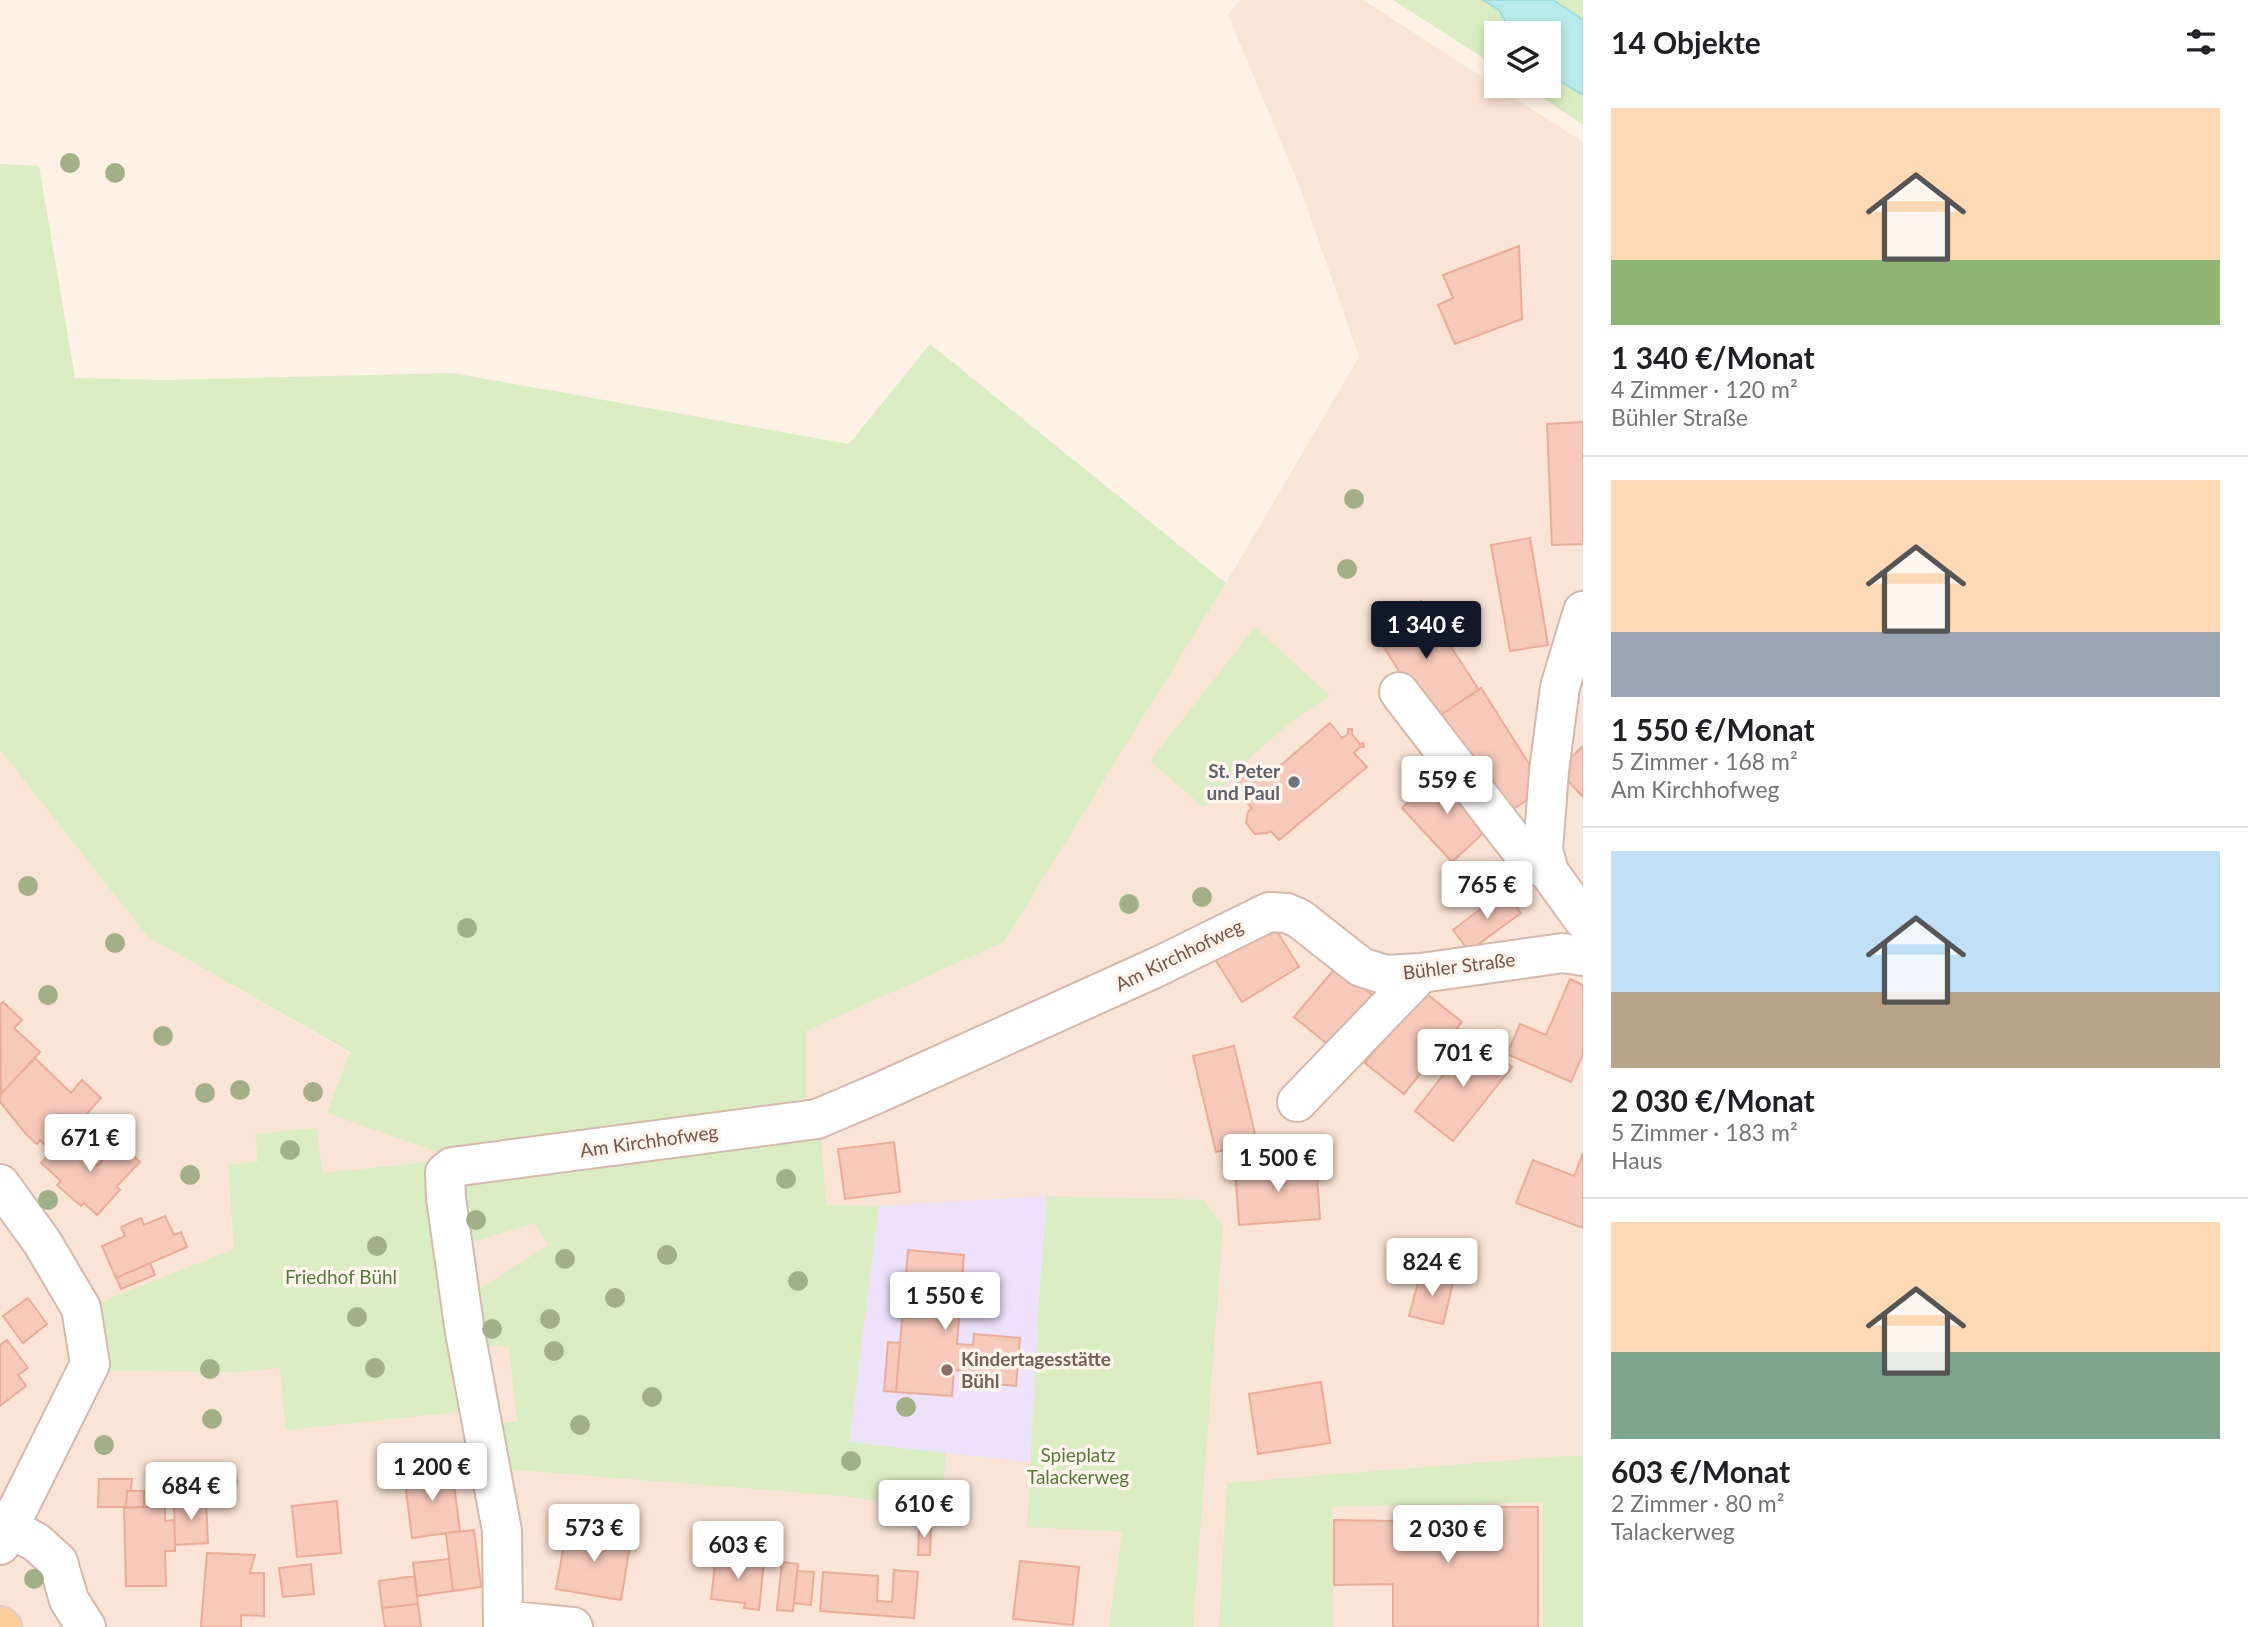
<!DOCTYPE html>
<html lang="de">
<meta charset="utf-8">
<style>
:root{--surface:#fff;--page:#f6f6f6;--text:#202124;--muted:#757577;--line:#e0e0e0;--accent:#111827}
body{margin:0;font-family:Lato,sans-serif;background:var(--page);color:var(--text);height:100vh;display:flex;flex-direction:column;font-size:26px;white-space:nowrap}
*{box-sizing:border-box;margin:0}
p{font-size:23px;color:var(--muted)}
.icon{flex:none;width:38px;height:38px;fill:none;stroke:currentColor;stroke-width:2;stroke-linecap:round;stroke-linejoin:round}
.map{position:relative;flex:1;overflow:hidden}
.sheet{display:flex;flex-direction:column;background:var(--surface);width:665px}
.sheet>*{flex:none}
.fabs{position:absolute;left:1484px;top:21px;display:grid;gap:14px}
.fabs a{display:grid;place-items:center;width:77px;height:77px;border-radius:0px;background:var(--surface);box-shadow:0 4px 10px #0003;font-size:35px}
.price{position:absolute;translate:-50% -60px;padding:0 16px;border-radius:7px;background:#fff;color:#222;font-size:23px;line-height:46px;filter:drop-shadow(0 2px 4px #0008)}
.price::after{content:'';position:absolute;left:50%;top:42px;width:21px;height:16px;margin-left:-10px;background:inherit;clip-path:polygon(0 0,100% 0,50% 100%)}
.price.current{background:var(--accent);color:#fff}
ul{padding:0;list-style:none}
li{display:grid;align-content:center;gap:14px;height:371px;padding:0 28px}
li+li{border-top:2px solid var(--line)}
li span{display:grid;place-items:center;height:217px;border-radius:0px;color:#555}
li>.icon{margin-inline-start:auto}
span .icon{width:126px;height:126px;fill:#fffc;stroke-width:1}
li b{font-size:30px}
h2{display:flex;justify-content:space-between;align-items:center;height:84px;padding:0 28px;font-size:30px}
main{display:flex;flex:1;min-height:0}
.map>svg:first-child{display:block}
.residential{fill:#f9e4d5}
.education{fill:#eee1fb}
.green{fill:#daedc2}
.water{fill:#b7eaea;stroke:#9cdcdd;stroke-width:2}
.building{fill:#f6c9ba;stroke:#eaac99;stroke-width:2}
.lines{fill:none;stroke-linecap:round;stroke-linejoin:round}
.minor-casing{stroke:#d4b8ac;stroke-width:42}
.major-casing{stroke:#dacfcb;stroke-width:42}
.minor{stroke:#fff;stroke-width:38}
.major{stroke:#ffcc9b;stroke-width:38}
.tree{fill:#a2b088}
.worship-dot{fill:#6b7280;stroke:#fff5ed;stroke-width:2.5}
.education-dot{fill:#8d6e63;stroke:#fff5ed;stroke-width:2.5}
.labels{text-anchor:middle;stroke-width:7;stroke-linejoin:round;paint-order:stroke}
.worship-label{font-size:19px;font-weight:bold;fill:#5b616d;stroke:#fff5ed;text-anchor:end}
.street-label{font-size:19px;fill:#7a5247;stroke:#fff5ed}
.park-label{font-size:19px;fill:#577a3c;stroke:#fff5ed}
.education-label{font-size:19px;font-weight:bold;fill:#785e54;stroke:#fff5ed;text-anchor:start}
</style>
<main>
<div class="map">
<svg width="1583" height="1627" viewBox="0 0 1583 1627">
<rect width="100%" height="100%" fill="#fef1e5"/>
<path class="residential" d="M 1240,0 L 1363,0 L 1583,142 L 1583,1627 L 0,1627 L 0,750 L 148,937 L 350,1053 L 328,1113 L 806,1031 L 1004,942 L 1226,583 L 1359,357 L 1301,190 L 1228,15 Z"/>
<path class="education" d="M 1047,1196 L 1030,1462 L 849,1443 L 879,1206 Z"/>
<path class="green" d="M 1393,0 L 1483,0 L 1499,10 L 1512,33 L 1496,33 L 1496,66 Z
M 1553,0 L 1583,0 L 1583,20 Z
M 1549,74 L 1583,95 L 1583,125 L 1525,86 L 1549,86 Z
M 0,164 L 39,166 L 75,378 L 164,380 L 453,373 L 849,444 L 930,344 L 1226,583 L 1004,942 L 806,1031 L 806,1110 L 455,1158 L 327,1113 L 350,1052 L 148,937 L 0,750 Z
M 1255,627 L 1330,696 C 1281,725 1241,765 1204,808 L 1150,761 Z
M 317,1128 L 322,1173 L 430,1162 L 468,1411 L 286,1430 L 280,1368 L 242,1372 L 106,1371 L 101,1302 L 234,1249 L 228,1165 L 258,1162 L 255,1134 Z
M 821,1134 L 826,1205 L 879,1206 L 849,1442 L 946,1453 L 942,1496 L 958,1498 L 957,1514 L 842,1496 L 506,1469 L 499,1422 L 517,1422 L 509,1347 L 483,1345 L 477,1290 L 549,1245 L 534,1223 L 470,1243 L 462,1175 Z
M 1047,1196 L 1203,1200 L 1223,1226 L 1193,1627 L 1109,1627 L 1122,1532 L 1027,1527 L 1039,1298 Z
M 1565,1456 L 1583,1456 L 1583,1627 L 1543,1627 L 1542,1502 L 1332,1507 L 1333,1627 L 1219,1627 L 1227,1483 Z"/>
<path class="water" d="M 1483,0 L 1553,0 L 1583,20 L 1583,95 L 1549,74 L 1549,33 L 1512,33 L 1499,10 Z"/>
<path class="building" d="M 1519,246 L 1522,319 L 1455,344 L 1438,305 L 1453,298 L 1443,275 Z
M 1583,422 L 1583,544 L 1552,545 L 1547,424 Z
M 1530,538 L 1548,645 L 1510,651 L 1491,545 Z
M 1421,601 L 1479,690 L 1431,721 L 1374,632 Z
M 1481,688 L 1545,789 L 1502,816 L 1439,716 Z
M 1330,723 L 1342,738 L 1348,734 L 1348,729 L 1352,729 L 1352,734 L 1360,744 L 1363,743 L 1364,747 L 1360,747 L 1354,753 L 1367,767 L 1279,840 L 1271,831 L 1267,833 L 1255,834 L 1246,823 L 1248,812 L 1252,808 L 1233,787 L 1256,767 L 1267,777 Z
M 1583,746 L 1583,797 L 1558,770 Z
M 1442,771 L 1492,825 L 1452,862 L 1402,808 Z
M 1505,891 L 1521,913 L 1469,951 L 1453,930 Z
M 1272,923 L 1299,967 L 1242,1002 L 1215,959 Z
M 1337,966 L 1373,996 L 1331,1047 L 1294,1017 Z
M 1570,979 L 1583,985 L 1583,1054 L 1571,1082 L 1507,1054 L 1520,1024 L 1546,1035 Z
M 1422,990 L 1462,1022 L 1404,1094 L 1365,1063 Z
M 3,1002 L 22,1020 L 14,1028 L 40,1052 L 1,1094 L 0,1006 Z
M 1473,1037 L 1512,1067 L 1453,1141 L 1415,1111 Z
M 1234,1046 L 1257,1142 L 1216,1152 L 1193,1056 Z
M 35,1058 L 71,1093 L 82,1080 L 101,1098 L 52,1152 L 40,1140 L 37,1144 L 26,1134 L 0,1102 L 0,1095 Z
M 65,1137 L 97,1166 L 119,1142 L 140,1162 L 116,1187 L 120,1190 L 97,1215 L 84,1203 L 81,1206 L 57,1185 L 61,1181 L 41,1163 Z
M 894,1142 L 900,1192 L 845,1199 L 838,1149 Z
M 1583,1153 L 1583,1228 L 1516,1203 L 1533,1160 L 1574,1176 Z
M 1316,1162 L 1320,1219 L 1239,1225 L 1235,1168 Z
M 165,1216 L 174,1235 L 181,1232 L 187,1247 L 116,1278 L 102,1246 L 125,1236 L 121,1227 L 141,1218 L 144,1225 Z
M 908,1250 L 964,1255 L 957,1344 L 973,1345 L 974,1334 L 1020,1338 L 1016,1386 L 968,1382 L 969,1372 L 954,1370 L 952,1396 L 896,1392 Z
M 150,1263 L 155,1275 L 121,1289 L 116,1278 Z
M 1421,1271 L 1454,1279 L 1443,1324 L 1409,1316 Z
M 28,1298 L 47,1324 L 23,1343 L 3,1316 Z
M 7,1340 L 28,1368 L 18,1375 L 26,1386 L 0,1406 L 0,1345 Z
M 888,1342 L 900,1343 L 896,1392 L 884,1391 Z
M 1321,1382 L 1330,1443 L 1258,1454 L 1249,1394 Z
M 450,1448 L 452,1469 L 424,1473 L 422,1452 Z
M 422,1452 L 424,1473 L 413,1474 L 411,1454 Z
M 452,1469 L 460,1531 L 412,1538 L 404,1475 Z
M 99,1479 L 132,1479 L 131,1491 L 127,1491 L 126,1507 L 98,1507 Z
M 127,1491 L 144,1491 L 144,1507 L 126,1507 Z
M 206,1499 L 208,1543 L 175,1545 L 174,1500 Z
M 337,1501 L 341,1553 L 297,1557 L 292,1506 Z
M 165,1506 L 165,1521 L 174,1520 L 175,1545 L 175,1551 L 165,1551 L 166,1586 L 126,1586 L 124,1508 Z
M 1454,1507 L 1538,1507 L 1538,1627 L 1393,1627 L 1393,1584 L 1334,1585 L 1334,1520 L 1397,1521 L 1397,1511 L 1454,1511 Z
M 919,1526 L 931,1526 L 930,1555 L 918,1555 Z
M 567,1528 L 631,1539 L 621,1600 L 556,1589 Z
M 474,1530 L 481,1587 L 453,1591 L 446,1533 Z
M 207,1553 L 255,1555 L 250,1573 L 264,1573 L 264,1616 L 241,1615 L 241,1627 L 201,1627 Z
M 716,1555 L 764,1561 L 759,1610 L 744,1608 L 745,1603 L 711,1599 Z
M 449,1559 L 453,1591 L 417,1596 L 413,1563 Z
M 1020,1561 L 1079,1567 L 1073,1625 L 1013,1619 Z
M 782,1562 L 798,1564 L 793,1611 L 777,1610 Z
M 311,1564 L 314,1594 L 283,1597 L 279,1568 Z
M 894,1570 L 918,1572 L 914,1618 L 820,1611 L 823,1572 L 878,1576 L 877,1601 L 892,1602 Z
M 797,1571 L 814,1572 L 811,1605 L 794,1603 Z
M 415,1576 L 418,1604 L 382,1608 L 379,1581 Z
M 418,1604 L 421,1627 L 385,1627 L 382,1608 Z"/>
<g class="lines">
<defs>
<path id="minor" d="M 1583,611 L 1560,687 L 1549,771 L 1543,850 L 1549,872 L 1583,919
M 1399,692 L 1526,857 L 1549,872
M 1297,1102 L 1421,973
M 0,1184 L 42,1242 L 81,1308 L 90,1364 L 0,1545
M 0,1523 L 36,1542 L 58,1562 L 69,1600 L 86,1627
M 503,1620 L 573,1627
M 503,1627 L 502,1531 L 465,1332 L 446,1198 L 445,1173 L 452,1167 L 817,1119 L 876,1094 L 1157,967 L 1269,912 L 1287,913 L 1300,919 L 1361,967 L 1386,975 L 1421,973 L 1563,953 L 1583,956"/>
<path id="major" d="M 0,1626 L 2,1627"/>
</defs>
<use href="#minor" class="minor-casing"/>
<use href="#major" class="major-casing"/>
<use href="#minor" class="minor"/>
<use href="#major" class="major"/>
</g>
<g class="tree">
<circle cx="70" cy="163" r="10"/>
<circle cx="115" cy="173" r="10"/>
<circle cx="1354" cy="499" r="10"/>
<circle cx="1347" cy="569" r="10"/>
<circle cx="28" cy="886" r="10"/>
<circle cx="1202" cy="897" r="10"/>
<circle cx="1129" cy="904" r="10"/>
<circle cx="467" cy="928" r="10"/>
<circle cx="115" cy="943" r="10"/>
<circle cx="48" cy="995" r="10"/>
<circle cx="163" cy="1036" r="10"/>
<circle cx="240" cy="1090" r="10"/>
<circle cx="313" cy="1092" r="10"/>
<circle cx="205" cy="1093" r="10"/>
<circle cx="290" cy="1150" r="10"/>
<circle cx="190" cy="1175" r="10"/>
<circle cx="786" cy="1179" r="10"/>
<circle cx="48" cy="1200" r="10"/>
<circle cx="476" cy="1220" r="10"/>
<circle cx="377" cy="1246" r="10"/>
<circle cx="667" cy="1255" r="10"/>
<circle cx="565" cy="1259" r="10"/>
<circle cx="798" cy="1281" r="10"/>
<circle cx="615" cy="1298" r="10"/>
<circle cx="357" cy="1317" r="10"/>
<circle cx="550" cy="1319" r="10"/>
<circle cx="492" cy="1329" r="10"/>
<circle cx="554" cy="1351" r="10"/>
<circle cx="375" cy="1368" r="10"/>
<circle cx="210" cy="1369" r="10"/>
<circle cx="652" cy="1397" r="10"/>
<circle cx="906" cy="1407" r="10"/>
<circle cx="212" cy="1419" r="10"/>
<circle cx="580" cy="1425" r="10"/>
<circle cx="104" cy="1445" r="10"/>
<circle cx="851" cy="1461" r="10"/>
<circle cx="228" cy="1481" r="10"/>
<circle cx="34" cy="1579" r="10"/>
</g>
<circle class="worship-dot" cx="1294" cy="782" r="7"/>
<circle class="education-dot" cx="947" cy="1370" r="7"/>
<g class="labels">
<g class="worship-label">
<text x="1280" y="778">St. Peter<tspan x="1280" dy="22">und Paul</tspan></text>
</g>
<g class="street-label">
<text transform="translate(1179 955) rotate(-26)" y="7">Am Kirchhofweg</text>
<text transform="translate(1459 966) rotate(-7)" y="7">Bühler Straße</text>
<text transform="translate(649 1141) rotate(-8)" y="7">Am Kirchhofweg</text>
</g>
<g class="park-label">
<text x="341" y="1284">Friedhof Bühl</text>
<text x="1078" y="1462">Spieplatz<tspan x="1078" dy="22">Talackerweg</tspan></text>
</g>
<g class="education-label">
<text x="961" y="1366">Kindertagesstätte<tspan x="961" dy="22">Bühl</tspan></text>
</g>
</g>
</svg>
<div class="fabs">
<a><svg class="icon" aria-label="layers" viewBox="0 0 24 24"><path d="M12 4l9 5-9 5-9-5zM3 14l9 5 9-5"/></svg></a>
</div>
<b class="price current" style="left:1426px;top:661px">1 340 €</b>
<b class="price" style="left:1447px;top:816px">559 €</b>
<b class="price" style="left:1487px;top:921px">765 €</b>
<b class="price" style="left:1463px;top:1089px">701 €</b>
<b class="price" style="left:90px;top:1174px">671 €</b>
<b class="price" style="left:1278px;top:1194px">1 500 €</b>
<b class="price" style="left:1432px;top:1298px">824 €</b>
<b class="price" style="left:945px;top:1332px">1 550 €</b>
<b class="price" style="left:432px;top:1503px">1 200 €</b>
<b class="price" style="left:191px;top:1522px">684 €</b>
<b class="price" style="left:924px;top:1540px">610 €</b>
<b class="price" style="left:594px;top:1564px">573 €</b>
<b class="price" style="left:1448px;top:1565px">2 030 €</b>
<b class="price" style="left:738px;top:1581px">603 €</b>
</div>
<section class="sheet">
<h2>14 Objekte<svg class="icon" aria-label="filters" viewBox="0 0 24 24"><path d="M4 7h16M4 17h16"/><circle cx="9" cy="7" r="2"/><circle cx="15" cy="17" r="2"/></svg></h2>
<ul>
<li><span style="background:linear-gradient(#ffd9b3 70%,#8fb573 0)"><svg class="icon" aria-label="home" viewBox="0 0 24 24"><path d="M3 11l9-7 9 7M6 9v11h12V9"/></svg></span><div><b>1 340 €/Monat</b><p>4 Zimmer · 120 m²</p><p>Bühler Straße</p></div></li>
<li><span style="background:linear-gradient(#ffd9b3 70%,#9aa5b1 0)"><svg class="icon" aria-label="home" viewBox="0 0 24 24"><path d="M3 11l9-7 9 7M6 9v11h12V9"/></svg></span><div><b>1 550 €/Monat</b><p>5 Zimmer · 168 m²</p><p>Am Kirchhofweg</p></div></li>
<li><span style="background:linear-gradient(#bfe0f5 65%,#b9a48a 0)"><svg class="icon" aria-label="home" viewBox="0 0 24 24"><path d="M3 11l9-7 9 7M6 9v11h12V9"/></svg></span><div><b>2 030 €/Monat</b><p>5 Zimmer · 183 m²</p><p>Haus</p></div></li>
<li><span style="background:linear-gradient(#ffd9b3 60%,#7fa58c 0)"><svg class="icon" aria-label="home" viewBox="0 0 24 24"><path d="M3 11l9-7 9 7M6 9v11h12V9"/></svg></span><div><b>603 €/Monat</b><p>2 Zimmer · 80 m²</p><p>Talackerweg</p></div></li>
</ul>
</section>
</main>
